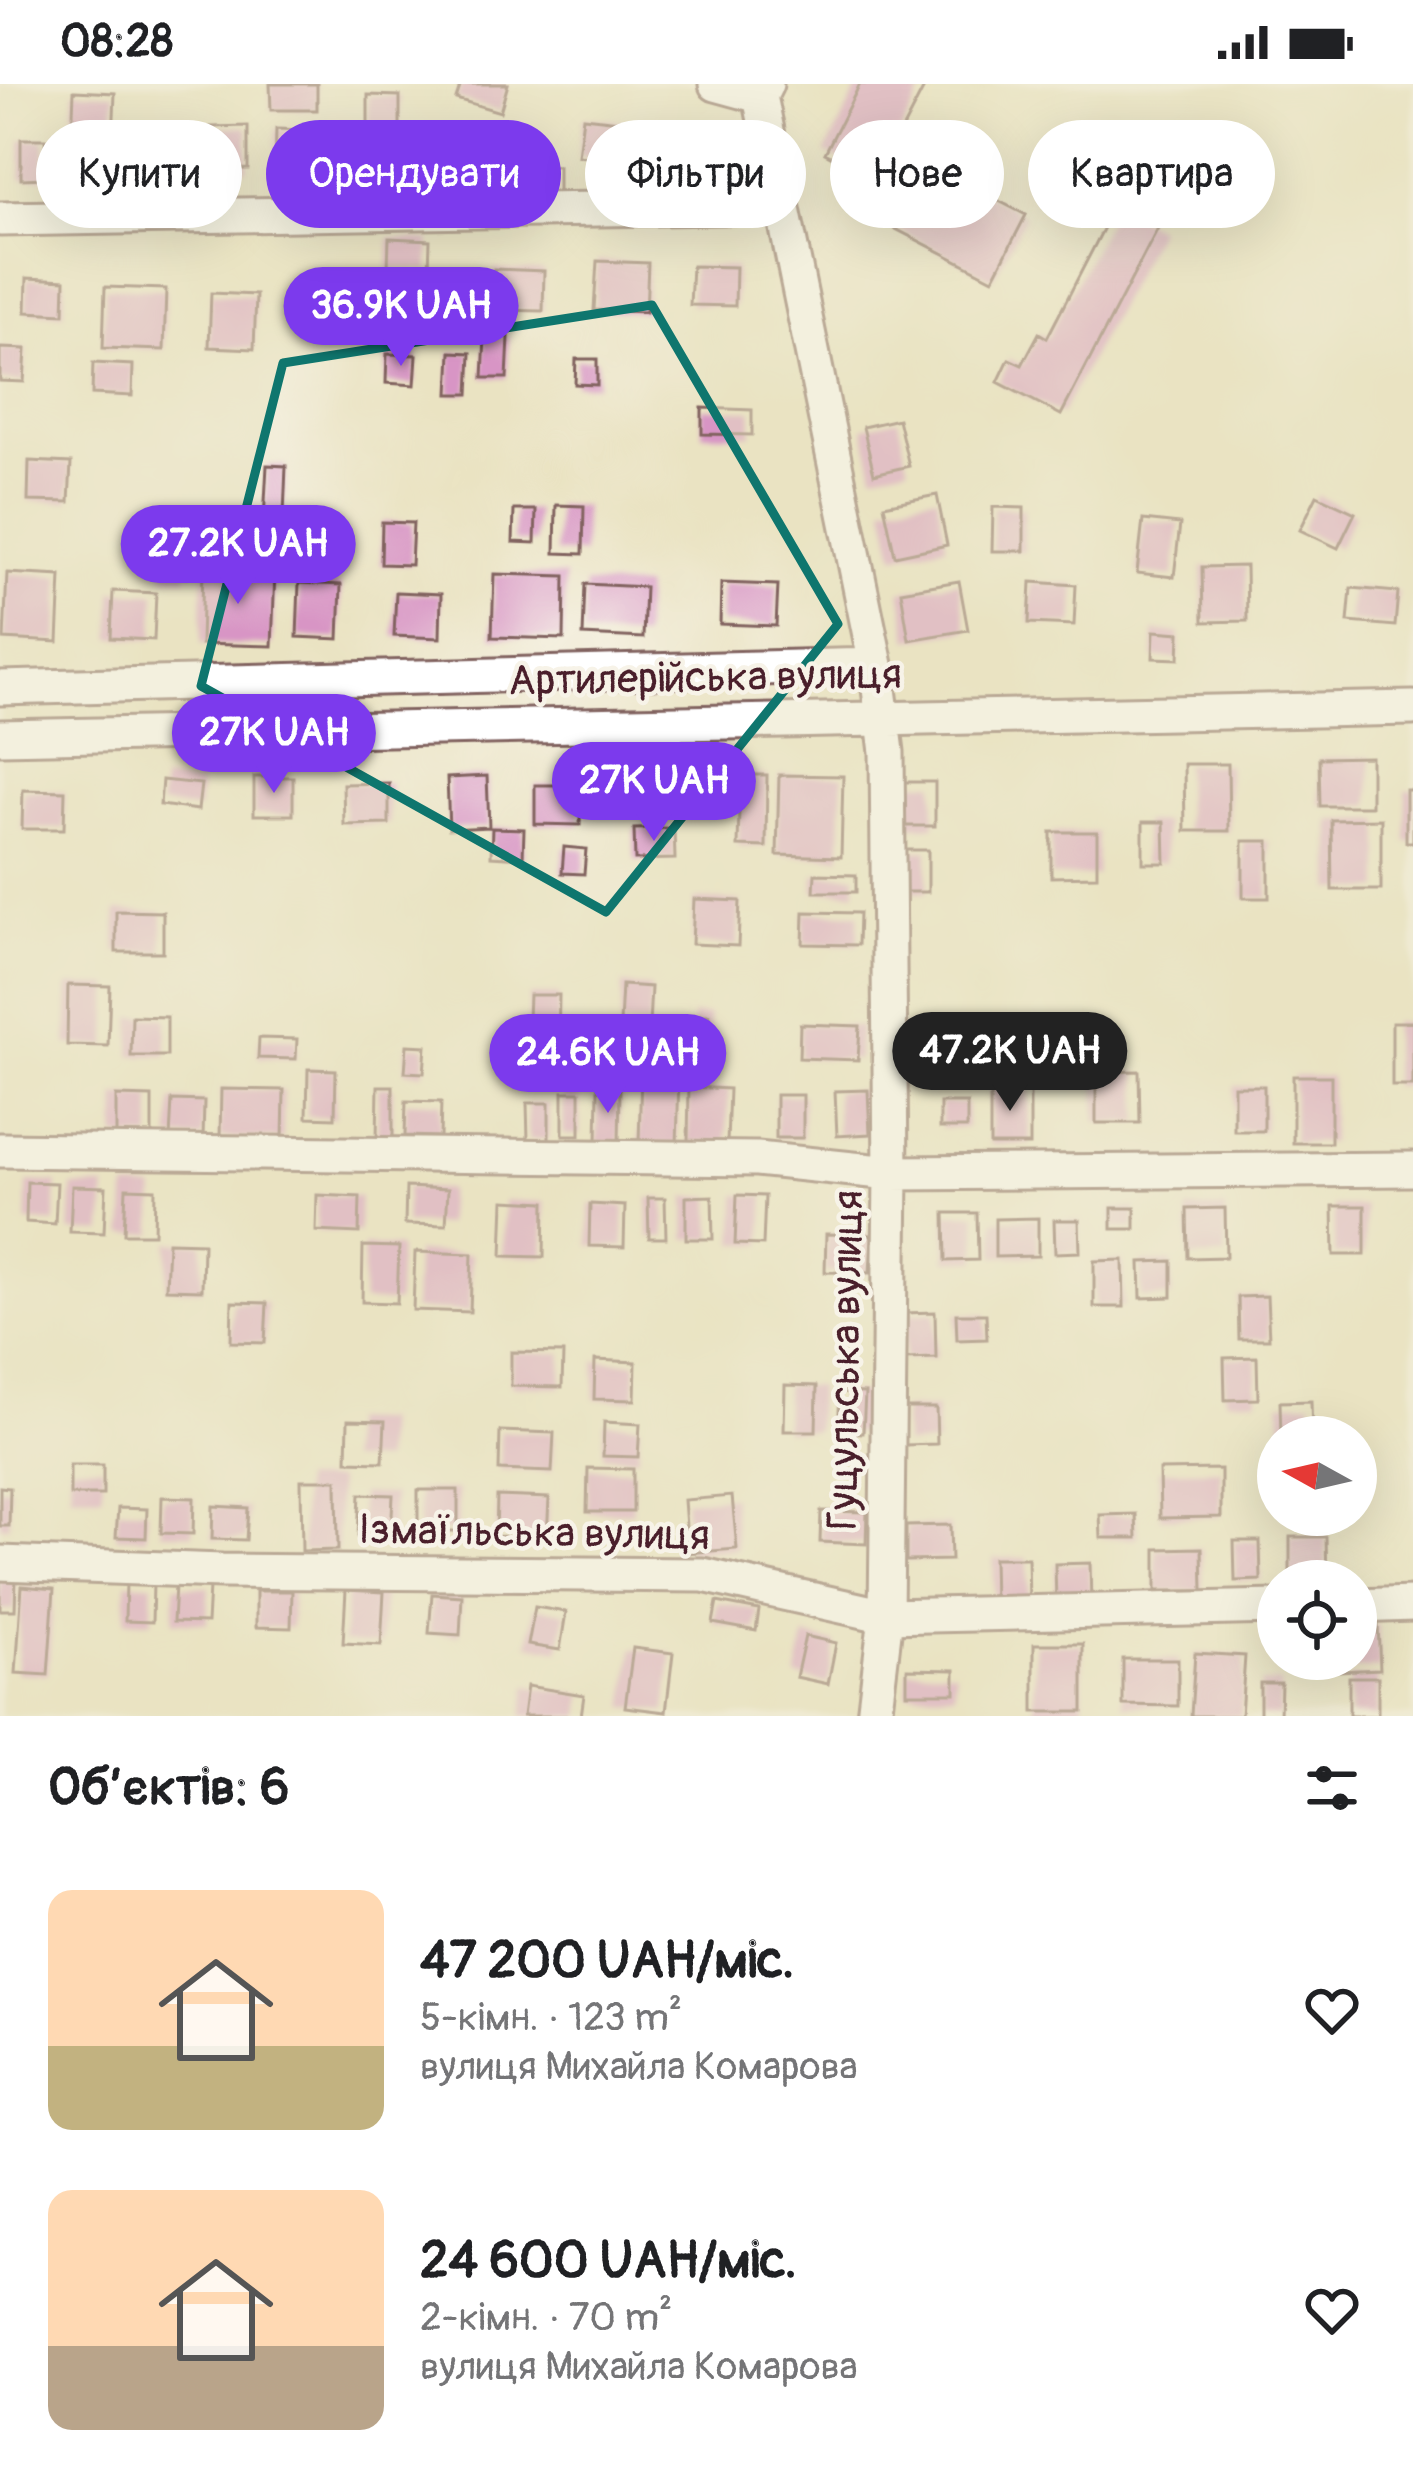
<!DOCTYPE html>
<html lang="uk">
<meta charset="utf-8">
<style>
:root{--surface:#fff;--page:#f6f6f6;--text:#202124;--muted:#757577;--accent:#7c3aed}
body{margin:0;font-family:Pangolin,sans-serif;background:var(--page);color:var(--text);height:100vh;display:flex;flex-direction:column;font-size:45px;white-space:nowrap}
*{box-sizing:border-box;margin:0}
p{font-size:39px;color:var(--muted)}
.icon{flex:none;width:66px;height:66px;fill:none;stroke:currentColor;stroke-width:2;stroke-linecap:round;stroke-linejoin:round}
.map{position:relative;height:1632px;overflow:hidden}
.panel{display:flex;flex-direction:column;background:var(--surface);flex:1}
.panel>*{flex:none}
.banner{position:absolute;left:36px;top:36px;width:1341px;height:108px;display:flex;gap:24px}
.needle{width:78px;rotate:278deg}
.buttons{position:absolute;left:1257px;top:1332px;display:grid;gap:24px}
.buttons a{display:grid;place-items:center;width:120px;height:120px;border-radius:50%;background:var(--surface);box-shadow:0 12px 48px #0002;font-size:60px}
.price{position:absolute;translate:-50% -102px;padding:0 27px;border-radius:42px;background:var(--accent);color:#fff;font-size:39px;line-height:78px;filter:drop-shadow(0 3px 6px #0008)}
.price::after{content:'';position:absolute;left:50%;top:72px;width:36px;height:27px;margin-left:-18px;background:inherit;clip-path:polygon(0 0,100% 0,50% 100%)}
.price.current{background:#222;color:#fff}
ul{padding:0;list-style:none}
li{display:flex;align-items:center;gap:36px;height:300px;padding:0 48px}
li span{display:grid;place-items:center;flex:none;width:336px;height:240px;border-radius:24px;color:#555}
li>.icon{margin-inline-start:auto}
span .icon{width:144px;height:144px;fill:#fffc;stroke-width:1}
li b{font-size:51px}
h2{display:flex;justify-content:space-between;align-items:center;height:144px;padding:0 48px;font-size:51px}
.chip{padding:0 42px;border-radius:54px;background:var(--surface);box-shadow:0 12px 48px #0002;font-size:42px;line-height:108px}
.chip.current{background:var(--accent);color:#fff}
.status{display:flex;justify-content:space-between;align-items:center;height:84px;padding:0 60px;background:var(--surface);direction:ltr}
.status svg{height:33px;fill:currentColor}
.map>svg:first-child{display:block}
.building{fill:#d895c5}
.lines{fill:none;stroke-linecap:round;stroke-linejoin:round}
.minor-casing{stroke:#826460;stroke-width:39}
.minor{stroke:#fff;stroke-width:33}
.marked{fill:none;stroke:#0f766e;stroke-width:9;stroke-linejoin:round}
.labels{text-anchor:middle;stroke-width:9;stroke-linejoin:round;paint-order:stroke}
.street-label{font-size:42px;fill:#4a1f2b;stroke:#f7f3e8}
</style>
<div class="status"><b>08:28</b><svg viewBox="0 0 49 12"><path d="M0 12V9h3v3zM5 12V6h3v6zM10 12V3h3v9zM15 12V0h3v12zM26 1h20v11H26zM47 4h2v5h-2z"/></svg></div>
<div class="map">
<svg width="1413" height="1632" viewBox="0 0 1413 1632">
<rect width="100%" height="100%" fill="#f7f3e8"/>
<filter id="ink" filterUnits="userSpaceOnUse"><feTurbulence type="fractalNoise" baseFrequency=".00833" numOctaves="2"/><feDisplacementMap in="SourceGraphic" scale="24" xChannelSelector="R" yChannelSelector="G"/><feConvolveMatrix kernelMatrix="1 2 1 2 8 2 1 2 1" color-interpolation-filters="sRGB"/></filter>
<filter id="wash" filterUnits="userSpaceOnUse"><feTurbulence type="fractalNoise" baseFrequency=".004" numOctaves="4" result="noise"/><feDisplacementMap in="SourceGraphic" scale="48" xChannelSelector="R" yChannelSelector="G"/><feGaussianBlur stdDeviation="2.7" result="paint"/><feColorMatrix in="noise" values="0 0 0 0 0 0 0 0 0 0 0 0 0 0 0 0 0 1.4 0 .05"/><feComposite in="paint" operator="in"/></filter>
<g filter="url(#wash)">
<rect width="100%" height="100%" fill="#eae3c2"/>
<g id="blocks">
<path class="building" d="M 270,0 L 317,0 L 317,26 L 271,26 Z
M 461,0 L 508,0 L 500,28 L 456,15 Z
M 860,0 L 926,0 L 876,96 L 825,69 Z
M 74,7 L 115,9 L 111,106 L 70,104 Z
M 368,11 L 400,12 L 400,45 L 368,45 Z
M 583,33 L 638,39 L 633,79 L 578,72 Z
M 248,42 L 248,85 L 212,86 L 211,43 Z
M 276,45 L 331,47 L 330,88 L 275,86 Z
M 413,50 L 452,52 L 450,83 L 411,80 Z
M 21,55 L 45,55 L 46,94 L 21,95 Z
M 689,62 L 720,66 L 717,95 L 685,91 Z
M 923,78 L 1026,131 L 993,195 L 890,142 Z
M 531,81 L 558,82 L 558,113 L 530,112 Z
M 1115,122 L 1158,144 L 1061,331 L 998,298 L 1009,275 L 1022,281 L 1039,249 L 1047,254 Z
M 389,154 L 430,156 L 429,186 L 388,184 Z
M 597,177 L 648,179 L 646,228 L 594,226 Z
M 692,182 L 736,183 L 735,222 L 690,221 Z
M 494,185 L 544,187 L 543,227 L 492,226 Z
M 27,194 L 65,196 L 64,230 L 26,228 Z
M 404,201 L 472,204 L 470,241 L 403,238 Z
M 105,203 L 166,205 L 164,266 L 103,264 Z
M 302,203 L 356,205 L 355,242 L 301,240 Z
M 211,209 L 256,211 L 254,265 L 209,263 Z
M 485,253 L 509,253 L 507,294 L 483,294 Z
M 0,264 L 26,265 L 24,298 L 0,297 Z
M 451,268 L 471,269 L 469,310 L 449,310 Z
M 387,270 L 417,271 L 415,301 L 386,299 Z
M 576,275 L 597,275 L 597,301 L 575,300 Z
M 93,279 L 133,281 L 132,312 L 92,310 Z
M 702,324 L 752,326 L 752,351 L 702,350 Z
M 898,335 L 909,382 L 874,390 L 863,343 Z
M 29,377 L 71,379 L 69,418 L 28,417 Z
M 267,381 L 286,382 L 283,456 L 263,455 Z
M 937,411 L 947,461 L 895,472 L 884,421 Z
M 1317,411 L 1355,429 L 1338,464 L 1300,446 Z
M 556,421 L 584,422 L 583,470 L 555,469 Z
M 993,423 L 1024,424 L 1024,467 L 992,467 Z
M 514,426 L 536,426 L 535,459 L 513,458 Z
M 1143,436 L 1180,440 L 1174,493 L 1137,489 Z
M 382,438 L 413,439 L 411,481 L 381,480 Z
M 288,445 L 319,446 L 318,482 L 287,482 Z
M 165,460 L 188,461 L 187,494 L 164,493 Z
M 1246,482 L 1247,537 L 1203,538 L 1202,483 Z
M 203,485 L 275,487 L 272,562 L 201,560 Z
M 7,489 L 61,492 L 58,558 L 4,555 Z
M 494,490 L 565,492 L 564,555 L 492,553 Z
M 959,497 L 968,546 L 909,556 L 901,507 Z
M 1031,498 L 1076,501 L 1074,541 L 1029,539 Z
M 299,499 L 341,501 L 339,555 L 297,553 Z
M 721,499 L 778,501 L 776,542 L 720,540 Z
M 585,500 L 645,503 L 643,554 L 583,551 Z
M 1351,504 L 1398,508 L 1395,542 L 1348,538 Z
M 113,507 L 156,509 L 154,556 L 111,554 Z
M 396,508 L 441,510 L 440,554 L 394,552 Z
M 1154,547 L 1180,549 L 1179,575 L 1153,574 Z
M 685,671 L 716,672 L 716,723 L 684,723 Z
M 1371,673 L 1371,722 L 1320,722 L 1319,674 Z
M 608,678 L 657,678 L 657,728 L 609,728 Z
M 1184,680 L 1228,680 L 1229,747 L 1185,747 Z
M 740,691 L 767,691 L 766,763 L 738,762 Z
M 779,691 L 843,692 L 841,773 L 777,771 Z
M 487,692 L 489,743 L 449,745 L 447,694 Z
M 254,693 L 293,693 L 293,731 L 254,731 Z
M 162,696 L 201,700 L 198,726 L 160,721 Z
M 899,698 L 935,698 L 935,742 L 899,742 Z
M 389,699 L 389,740 L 344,741 L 343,700 Z
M 535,701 L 581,701 L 580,741 L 535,740 Z
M 23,706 L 65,707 L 64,745 L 22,745 Z
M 1406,706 L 1413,706 L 1413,758 L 1406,758 Z
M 1381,735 L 1381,806 L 1332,806 L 1331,736 Z
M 1143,738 L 1164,738 L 1165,779 L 1143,779 Z
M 492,744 L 524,745 L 523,774 L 491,772 Z
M 674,744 L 675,775 L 635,776 L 634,745 Z
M 1051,748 L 1097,748 L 1097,792 L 1051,793 Z
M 1243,757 L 1269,757 L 1269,814 L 1243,814 Z
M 564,763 L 586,765 L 584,790 L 562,789 Z
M 903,766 L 928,766 L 928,808 L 903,808 Z
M 815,790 L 856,791 L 856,808 L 814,808 Z
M 694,815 L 740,817 L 738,862 L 692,860 Z
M 116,827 L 163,828 L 163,868 L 116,868 Z
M 804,828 L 859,829 L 858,861 L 803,860 Z
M 68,901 L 110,902 L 108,962 L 67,961 Z
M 622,901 L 651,903 L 649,941 L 620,940 Z
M 529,911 L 559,911 L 558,962 L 527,960 Z
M 692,931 L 709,931 L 710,969 L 692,970 Z
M 132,932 L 167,933 L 167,972 L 131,972 Z
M 1392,938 L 1413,938 L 1413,1002 L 1392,1002 Z
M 800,940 L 860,942 L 858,976 L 799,974 Z
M 899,943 L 925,943 L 925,999 L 899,999 Z
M 259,954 L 297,955 L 296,975 L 258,974 Z
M 407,961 L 426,962 L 424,989 L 405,988 Z
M 308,985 L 336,986 L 335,1034 L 307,1033 Z
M 1139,987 L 1140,1039 L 1096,1039 L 1096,988 Z
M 641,990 L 679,991 L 677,1061 L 639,1059 Z
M 1293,992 L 1331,992 L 1331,1059 L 1293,1059 Z
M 990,998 L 1030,998 L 1030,1061 L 990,1061 Z
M 378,1002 L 393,1002 L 393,1056 L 377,1055 Z
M 1234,1002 L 1264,1002 L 1264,1047 L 1234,1047 Z
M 689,1003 L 729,1005 L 727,1059 L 688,1058 Z
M 598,1004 L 620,1005 L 619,1059 L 597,1059 Z
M 221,1005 L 284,1006 L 283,1055 L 220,1054 Z
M 868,1006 L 870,1050 L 837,1052 L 835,1007 Z
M 563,1008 L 580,1008 L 580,1051 L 563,1051 Z
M 776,1011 L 803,1011 L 803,1054 L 776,1054 Z
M 116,1012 L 152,1013 L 152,1054 L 116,1053 Z
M 172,1016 L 204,1017 L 203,1055 L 170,1054 Z
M 406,1017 L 441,1018 L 440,1053 L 405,1052 Z
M 527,1019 L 549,1019 L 549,1055 L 528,1056 Z
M 940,1019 L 967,1019 L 967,1044 L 940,1044 Z
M 27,1098 L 57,1099 L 55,1140 L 26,1138 Z
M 72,1102 L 106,1103 L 104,1149 L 70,1148 Z
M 406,1103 L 448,1105 L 446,1141 L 405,1140 Z
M 126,1104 L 155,1105 L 154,1150 L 124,1150 Z
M 317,1111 L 360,1113 L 359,1149 L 316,1147 Z
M 737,1111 L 765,1112 L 763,1161 L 735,1160 Z
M 712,1112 L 713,1155 L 686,1155 L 686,1113 Z
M 648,1114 L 665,1114 L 666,1154 L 649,1154 Z
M 504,1116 L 545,1118 L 544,1173 L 502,1172 Z
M 590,1120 L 625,1122 L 624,1163 L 589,1162 Z
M 1333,1122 L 1365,1122 L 1365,1171 L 1334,1171 Z
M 1112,1124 L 1135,1124 L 1135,1145 L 1112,1145 Z
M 1225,1124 L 1226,1173 L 1188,1174 L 1187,1125 Z
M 945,1129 L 977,1129 L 978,1176 L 946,1177 Z
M 1038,1134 L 1038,1172 L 995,1173 L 995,1135 Z
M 1054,1136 L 1079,1136 L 1080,1168 L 1055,1169 Z
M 826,1150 L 872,1151 L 870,1189 L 825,1188 Z
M 168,1158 L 203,1159 L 202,1206 L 166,1205 Z
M 363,1162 L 399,1163 L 397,1219 L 362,1218 Z
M 415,1168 L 472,1170 L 470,1228 L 413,1226 Z
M 1123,1176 L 1124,1223 L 1094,1223 L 1094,1177 Z
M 1172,1177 L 1172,1213 L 1141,1214 L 1140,1178 Z
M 1267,1212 L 1269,1255 L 1239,1255 L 1238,1213 Z
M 232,1218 L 267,1219 L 265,1259 L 231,1258 Z
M 935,1228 L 936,1274 L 905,1275 L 904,1229 Z
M 956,1230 L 986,1230 L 987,1255 L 957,1256 Z
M 511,1268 L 563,1269 L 562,1303 L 511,1302 Z
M 1257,1273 L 1258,1315 L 1225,1316 L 1224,1274 Z
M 595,1276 L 636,1278 L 635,1316 L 594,1315 Z
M 785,1301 L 817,1302 L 816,1347 L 784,1347 Z
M 840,1308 L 865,1309 L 863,1349 L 838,1348 Z
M 1311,1317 L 1312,1353 L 1281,1353 L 1280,1318 Z
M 903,1324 L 936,1324 L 937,1360 L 904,1361 Z
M 348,1336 L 385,1337 L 383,1378 L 347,1377 Z
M 604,1338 L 640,1340 L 638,1373 L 603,1372 Z
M 500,1347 L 554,1349 L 552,1388 L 499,1386 Z
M 70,1381 L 103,1381 L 103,1411 L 70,1411 Z
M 588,1384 L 633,1385 L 633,1428 L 587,1428 Z
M 1221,1385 L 1221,1433 L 1160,1434 L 1159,1386 Z
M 301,1396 L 337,1396 L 338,1466 L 302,1467 Z
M 0,1403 L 10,1404 L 9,1442 L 0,1442 Z
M 418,1406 L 458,1406 L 458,1447 L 418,1447 Z
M 360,1410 L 393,1411 L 391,1453 L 358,1452 Z
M 497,1412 L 549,1414 L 547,1454 L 496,1452 Z
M 732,1412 L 737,1465 L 688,1469 L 684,1416 Z
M 162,1413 L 194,1414 L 193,1450 L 161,1449 Z
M 213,1422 L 248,1424 L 246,1456 L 212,1455 Z
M 118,1424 L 147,1425 L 146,1454 L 116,1453 Z
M 821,1427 L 867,1428 L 866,1460 L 820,1458 Z
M 1136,1430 L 1137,1454 L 1101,1454 L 1100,1431 Z
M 950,1441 L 951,1476 L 906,1477 L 906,1442 Z
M 1290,1453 L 1326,1453 L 1327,1497 L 1290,1497 Z
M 1234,1457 L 1260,1457 L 1261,1496 L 1235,1497 Z
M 1202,1464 L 1203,1507 L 1156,1507 L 1156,1465 Z
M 993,1474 L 1028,1474 L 1029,1519 L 994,1520 Z
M 1090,1479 L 1091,1519 L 1056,1519 L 1055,1480 Z
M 0,1492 L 16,1493 L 15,1526 L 0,1526 Z
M 126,1498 L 153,1499 L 152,1538 L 125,1537 Z
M 175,1501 L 209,1503 L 207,1539 L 173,1538 Z
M 22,1502 L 54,1505 L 48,1591 L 16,1589 Z
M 346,1506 L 384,1508 L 381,1561 L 343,1559 Z
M 256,1507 L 292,1507 L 291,1544 L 256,1543 Z
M 432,1510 L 462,1512 L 460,1551 L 429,1549 Z
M 717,1518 L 759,1526 L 756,1547 L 713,1539 Z
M 535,1523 L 566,1528 L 560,1566 L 528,1561 Z
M 1378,1541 L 1380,1585 L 1339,1587 L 1338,1575 L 1356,1575 L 1356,1542 Z
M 805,1552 L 836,1559 L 828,1600 L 796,1593 Z
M 1034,1560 L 1083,1560 L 1083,1628 L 1034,1628 Z
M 633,1564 L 673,1569 L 666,1628 L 625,1623 Z
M 1195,1569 L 1245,1572 L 1241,1632 L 1191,1632 Z
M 1123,1575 L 1178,1575 L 1178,1622 L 1123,1621 Z
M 907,1585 L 955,1586 L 955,1609 L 907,1609 Z
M 1349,1593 L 1378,1593 L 1378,1632 L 1349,1632 Z
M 1260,1599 L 1281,1599 L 1280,1632 L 1260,1632 Z
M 527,1602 L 584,1611 L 581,1632 L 523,1632 Z"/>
</g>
</g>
<g filter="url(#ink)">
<use href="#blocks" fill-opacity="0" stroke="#826460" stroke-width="3"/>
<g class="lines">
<defs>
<path id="minor" d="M 716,0 L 760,12
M 766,0 L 760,12 L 876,581 L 887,668 L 891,1089 L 886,1532 L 874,1632
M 0,135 L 782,122
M 0,604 L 876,581
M 0,653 L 1413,624
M 0,1066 L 757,1075 L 891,1089 L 1413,1085
M 0,1479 L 222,1487 L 703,1491 L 886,1532 L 1278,1523
M 1356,1522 L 1413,1520"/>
</defs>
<use href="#minor" class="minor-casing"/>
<use href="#minor" class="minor"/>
</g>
</g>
<path d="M0 0H1413V1632H0ZM 652,221 L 838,540 L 606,828 L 201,602 L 283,279 Z" fill="#eae3c2" fill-opacity=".55" fill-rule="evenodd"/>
<path class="marked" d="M 652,221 L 838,540 L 606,828 L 201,602 L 283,279 Z"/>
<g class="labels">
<g class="street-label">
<text transform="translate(705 592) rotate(-1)" y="15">Артилерійська вулиця</text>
<text transform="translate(844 1276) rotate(-89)" y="15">Гуцульська вулиця</text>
<text transform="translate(534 1447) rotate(1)" y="15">Ізмаїльська вулиця</text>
</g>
</g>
</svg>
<div class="buttons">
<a><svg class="needle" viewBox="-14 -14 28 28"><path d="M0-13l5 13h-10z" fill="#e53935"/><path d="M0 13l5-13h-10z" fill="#757577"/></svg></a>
<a><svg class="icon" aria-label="locate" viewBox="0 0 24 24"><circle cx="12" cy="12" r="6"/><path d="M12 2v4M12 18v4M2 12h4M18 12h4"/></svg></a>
</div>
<b class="price" style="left:401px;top:285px">36.9K UAH</b>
<b class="price" style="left:238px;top:523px">27.2K UAH</b>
<b class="price" style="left:274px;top:712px">27K UAH</b>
<b class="price" style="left:654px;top:760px">27K UAH</b>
<b class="price current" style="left:1010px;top:1030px">47.2K UAH</b>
<b class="price" style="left:608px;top:1032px">24.6K UAH</b>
<div class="banner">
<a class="chip">Купити</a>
<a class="chip current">Орендувати</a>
<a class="chip">Фільтри</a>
<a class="chip">Нове</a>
<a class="chip">Квартира</a>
</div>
</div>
<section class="panel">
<h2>Об’єктів: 6<svg class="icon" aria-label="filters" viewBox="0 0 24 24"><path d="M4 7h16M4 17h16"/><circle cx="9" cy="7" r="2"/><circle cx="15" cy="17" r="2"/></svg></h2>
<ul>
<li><span style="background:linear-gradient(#ffd9b3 65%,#c2b280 0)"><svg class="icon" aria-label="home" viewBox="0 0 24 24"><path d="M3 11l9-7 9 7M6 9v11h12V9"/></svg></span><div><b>47 200 UAH/міс.</b><p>5-кімн. · 123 m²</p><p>вулиця Михайла Комарова</p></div><svg class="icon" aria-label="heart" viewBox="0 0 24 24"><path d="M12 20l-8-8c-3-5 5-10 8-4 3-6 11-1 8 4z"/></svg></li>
<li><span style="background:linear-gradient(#ffd9b3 65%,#b9a48a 0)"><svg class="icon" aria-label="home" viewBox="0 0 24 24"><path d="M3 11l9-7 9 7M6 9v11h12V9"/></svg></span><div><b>24 600 UAH/міс.</b><p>2-кімн. · 70 m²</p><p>вулиця Михайла Комарова</p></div><svg class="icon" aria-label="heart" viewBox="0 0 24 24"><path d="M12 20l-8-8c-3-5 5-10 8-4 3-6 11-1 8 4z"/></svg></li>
</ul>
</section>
